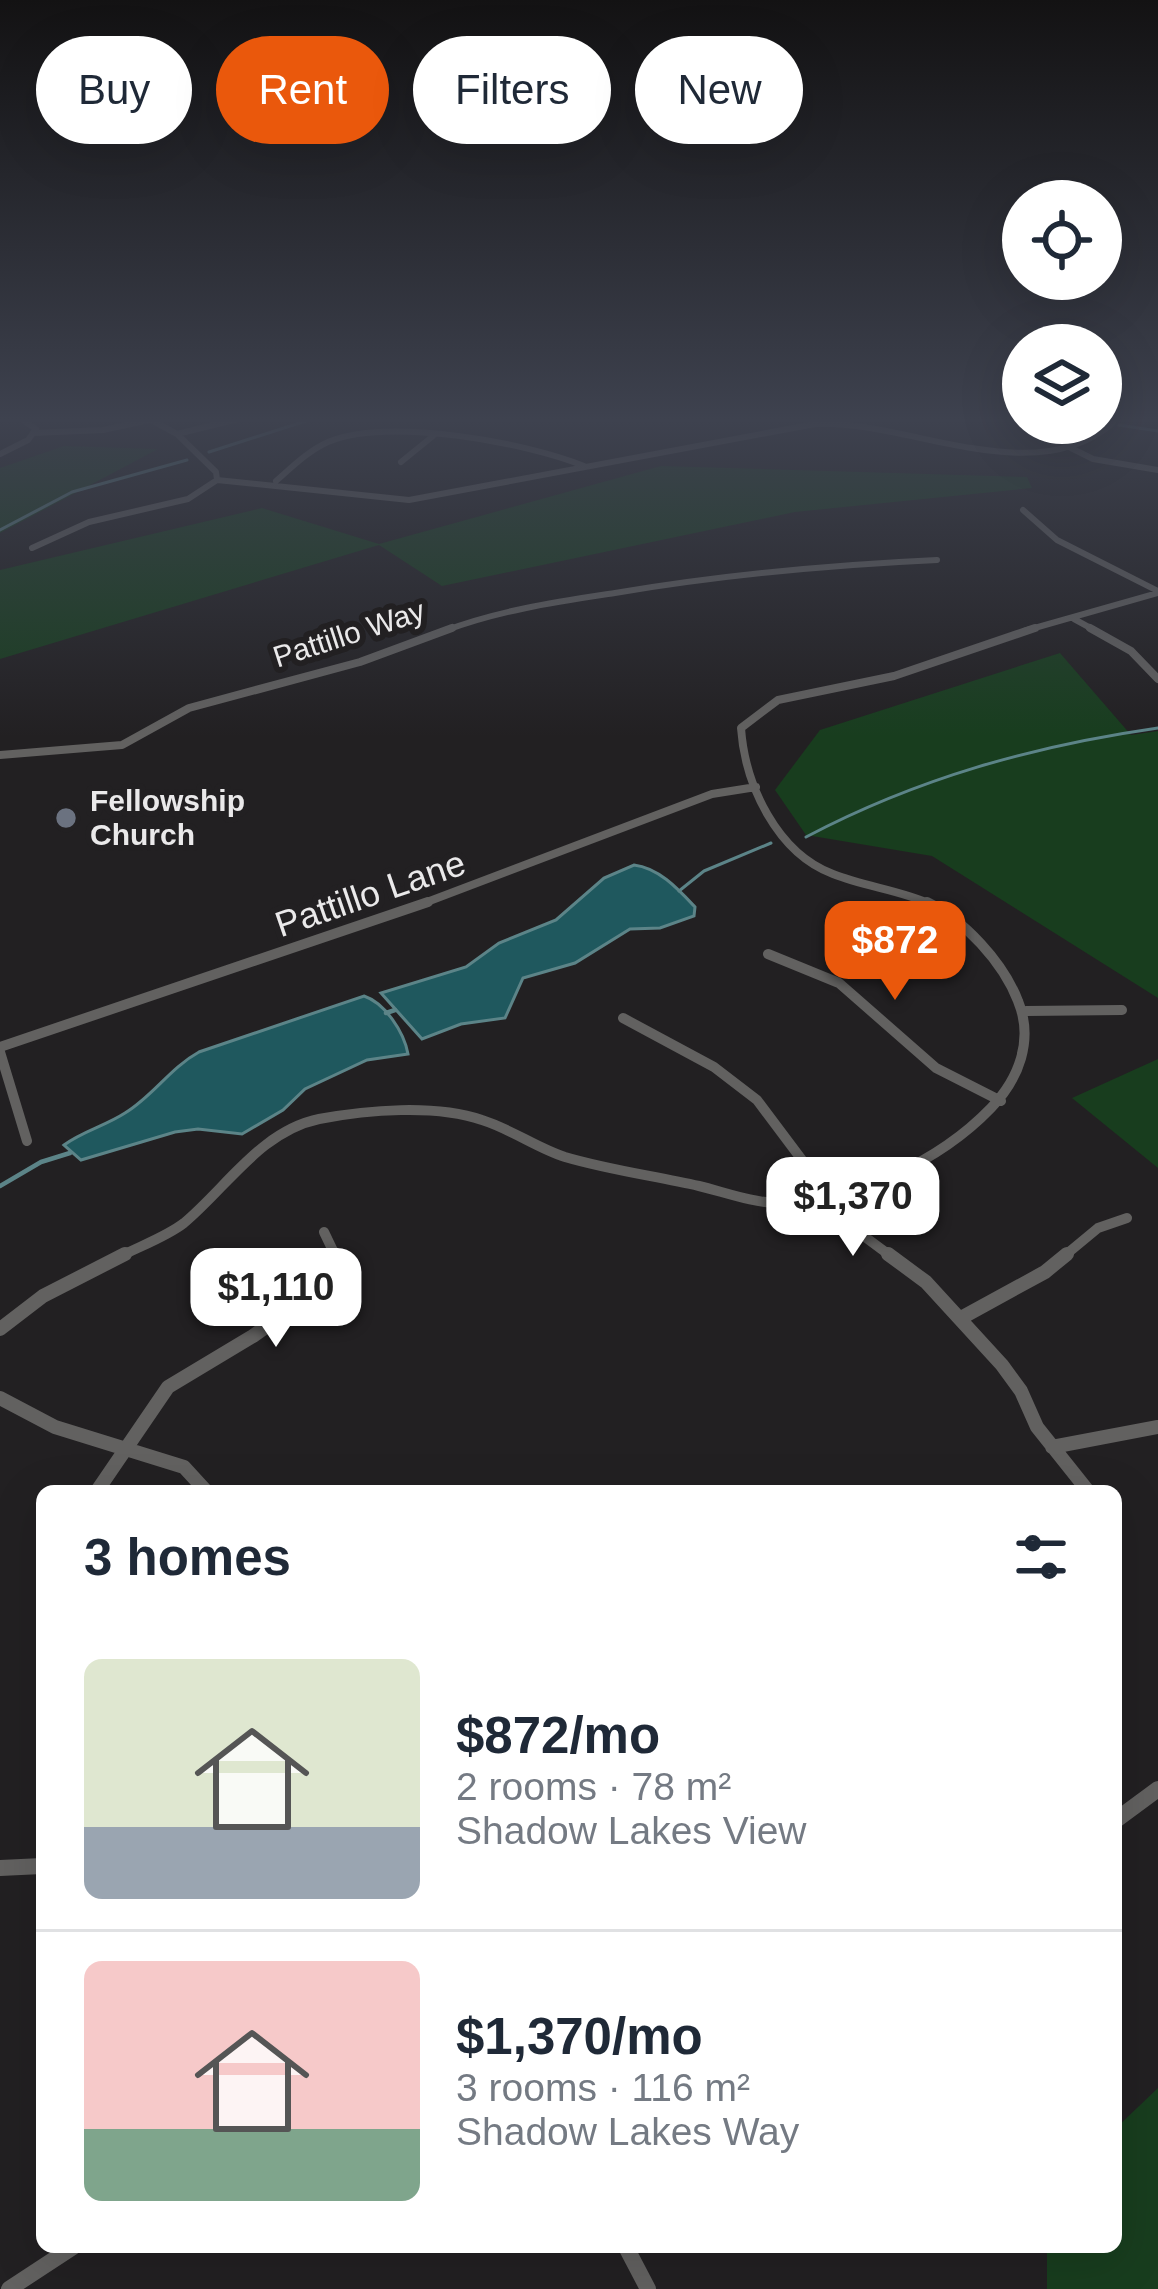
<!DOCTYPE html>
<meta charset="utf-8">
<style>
:root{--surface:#fff;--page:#f6f6f7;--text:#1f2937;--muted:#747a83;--line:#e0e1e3;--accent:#ea580c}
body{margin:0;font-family:Helvetica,sans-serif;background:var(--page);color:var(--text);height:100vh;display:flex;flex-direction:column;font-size:45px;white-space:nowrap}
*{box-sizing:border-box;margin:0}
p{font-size:39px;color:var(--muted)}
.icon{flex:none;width:66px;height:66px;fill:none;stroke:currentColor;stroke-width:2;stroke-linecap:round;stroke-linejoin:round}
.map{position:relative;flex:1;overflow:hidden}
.side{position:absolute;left:36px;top:1485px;width:1086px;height:768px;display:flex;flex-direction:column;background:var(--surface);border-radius:18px;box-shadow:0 12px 48px #0002}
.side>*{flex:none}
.top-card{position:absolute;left:36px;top:36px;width:1086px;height:108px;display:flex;gap:24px}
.tools{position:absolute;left:1002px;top:180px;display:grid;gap:24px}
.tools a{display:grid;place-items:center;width:120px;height:120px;border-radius:50%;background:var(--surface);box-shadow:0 12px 48px #0002;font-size:60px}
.price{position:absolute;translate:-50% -102px;padding:0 27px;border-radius:24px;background:#fff;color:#222;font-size:39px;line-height:78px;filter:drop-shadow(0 3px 6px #0008)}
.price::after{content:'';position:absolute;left:50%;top:72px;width:36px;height:27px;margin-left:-18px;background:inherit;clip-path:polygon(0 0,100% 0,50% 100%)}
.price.on{background:var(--accent);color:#fff}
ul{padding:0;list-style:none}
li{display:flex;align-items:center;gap:36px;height:300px;padding:0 48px}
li+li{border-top:3px solid var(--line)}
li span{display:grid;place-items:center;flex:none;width:336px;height:240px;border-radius:18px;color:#555}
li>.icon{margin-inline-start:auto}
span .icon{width:144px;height:144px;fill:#fffc;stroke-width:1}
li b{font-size:51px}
h2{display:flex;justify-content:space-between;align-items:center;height:144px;padding:0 48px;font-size:51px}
.chip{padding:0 42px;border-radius:54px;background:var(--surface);box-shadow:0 12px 48px #0002;font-size:42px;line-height:108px}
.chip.on{background:var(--accent);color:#fff}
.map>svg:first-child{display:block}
.green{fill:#183d1e}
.water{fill:#1f585e;stroke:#5c8488;stroke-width:3}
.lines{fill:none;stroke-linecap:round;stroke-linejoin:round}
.stream-far1{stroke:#5c8488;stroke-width:3}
.stream{stroke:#5c8488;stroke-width:4.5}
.street-far4{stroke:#626160;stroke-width:6}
.street-far3{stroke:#626160;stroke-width:8}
.street-far2{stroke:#626160;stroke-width:10}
.street-far1{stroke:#626160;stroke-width:14}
.street{stroke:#626160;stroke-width:16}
.worship-dot{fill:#6b7280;stroke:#222022;stroke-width:4.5}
.labels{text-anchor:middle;stroke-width:12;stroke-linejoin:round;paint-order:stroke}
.far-street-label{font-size:30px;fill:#eae9ea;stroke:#222022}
.far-poi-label{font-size:30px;font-weight:bold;fill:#eae9ea;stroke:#222022;text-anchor:start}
.street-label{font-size:36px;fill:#eae9ea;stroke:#222022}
</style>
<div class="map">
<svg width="1158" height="2289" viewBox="0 0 1158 2289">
<rect width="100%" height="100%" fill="#222022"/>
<path class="green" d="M 64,446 L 158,449 L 0,533 L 0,468 Z
M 661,466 L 1027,477 L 1032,488 L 795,512 L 442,586 L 379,545 L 0,659 L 0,570 L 262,508 L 379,544 Z
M 1060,653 L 1131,735 L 1158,731 L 1158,998 L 932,856 L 806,835 L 775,790 L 820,730 Z
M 1158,1059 L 1158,1168 L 1072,1098 Z
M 1158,2088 L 1158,2289 L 1047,2289 L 1047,2247 L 1116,2247 L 1116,2128 Z"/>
<path class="water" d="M 634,865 C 659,868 678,889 695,907 L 694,916 L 660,928 L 630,929 L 575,963 L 523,978 L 505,1018 L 461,1024 L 422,1039 L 381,993 L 466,967 L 499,943 L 556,920 L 604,878 Z
M 364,996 C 385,1003 404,1032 408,1054 L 367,1060 L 305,1089 L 283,1110 L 242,1134 L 198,1129 L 175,1132 L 81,1160 L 64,1145 C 83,1131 105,1126 125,1113 C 153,1096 170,1068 199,1052 Z"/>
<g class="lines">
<path class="stream-far1" d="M 971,417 L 1023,421
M 1082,423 L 1101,425
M 1119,425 L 1158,431
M 209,452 L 318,417
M 0,530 L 72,492 L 187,460
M 806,837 C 918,778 1033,746 1158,728
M 679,891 L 704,871 L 771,843"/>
<path class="stream" d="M 386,1013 L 395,1010
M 0,1186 L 41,1162 L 70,1153"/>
<path class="street-far4" d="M 33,433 L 103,430 L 163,417
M 177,434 L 246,417
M 1069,447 L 1093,459 L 1158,470
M 0,454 L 28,440 L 36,429 L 18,417
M 401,462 L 433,436
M 217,480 L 409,500 L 815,424 C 906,419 1033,492 1113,423 L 1109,417
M 276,481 C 292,467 308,451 328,442 C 387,417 525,442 584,466
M 1023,510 L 1057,540 L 1158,591
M 32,548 L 89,522 L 188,499 L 217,480 L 216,472 L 177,434 L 153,421
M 1074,619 L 1096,631
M 444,631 C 500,610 556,602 615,593 C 722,575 828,565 937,560
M 1024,631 L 1158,593"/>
<path class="street-far3" d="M 1090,628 L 1131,651 L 1158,679
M 0,755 L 122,745 L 189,708 L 360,662 L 452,628
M 419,905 L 712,794 L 756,787
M 933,905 C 901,890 866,887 833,874 C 777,853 745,785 741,728 L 778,700 L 894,676 L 1035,628"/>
<path class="street-far2" d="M 768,954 L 839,983 L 936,1068 L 1001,1101
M 1026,1011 L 1122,1010
M 623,1018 L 714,1067 L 757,1100 L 853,1228 L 892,1257
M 0,1047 L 428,902
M 0,1052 L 27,1141
M 324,1232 L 336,1257
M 119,1257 C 140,1246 166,1237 184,1223 C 227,1187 261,1131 319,1119 C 367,1110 435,1104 482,1120 C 511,1129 537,1148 565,1157 C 609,1170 655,1176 699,1186 C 724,1192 753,1203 779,1203 C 854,1202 940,1161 991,1108 C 1019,1079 1034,1040 1018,1001 C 1003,962 964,920 927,902
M 1063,1257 L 1098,1228 L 1127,1218"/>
<path class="street-far1" d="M 888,1254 L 926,1282 L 1002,1365 L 1021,1391 L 1037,1427 L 1088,1491
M 961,1318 L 1045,1272 L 1067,1254
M 0,1329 L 43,1296 L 125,1254
M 0,1398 L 55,1427 L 184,1467 L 206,1491
M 1052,1447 L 1158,1427
M 97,1491 L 168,1387 L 253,1336 L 343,1272 L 334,1254"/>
<path class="street" d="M 1116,1820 L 1158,1789
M 0,1868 L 42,1866
M 626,2247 L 648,2289
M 9,2289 L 73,2247"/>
</g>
<linearGradient id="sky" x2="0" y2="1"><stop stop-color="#131213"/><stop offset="0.57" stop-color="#3e424f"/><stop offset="1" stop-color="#3e424f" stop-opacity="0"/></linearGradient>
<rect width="1158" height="737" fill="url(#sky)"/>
<circle class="worship-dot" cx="66" cy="818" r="12"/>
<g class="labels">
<g class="far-street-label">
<text transform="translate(349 634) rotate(-18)" y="10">Pattillo Way</text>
</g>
<g class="far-poi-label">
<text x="90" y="811">Fellowship<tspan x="90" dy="34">Church</tspan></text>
</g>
<g class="street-label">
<text transform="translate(370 893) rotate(-19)" y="13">Pattillo Lane</text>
</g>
</g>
</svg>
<div class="tools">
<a><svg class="icon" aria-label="locate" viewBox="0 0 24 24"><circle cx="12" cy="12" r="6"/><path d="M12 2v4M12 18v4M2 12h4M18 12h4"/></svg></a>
<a><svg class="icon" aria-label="layers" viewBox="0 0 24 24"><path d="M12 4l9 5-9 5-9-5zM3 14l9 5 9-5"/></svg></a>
</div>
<b class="price on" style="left:895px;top:1003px">$872</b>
<b class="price" style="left:853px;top:1259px">$1,370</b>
<b class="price" style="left:276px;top:1350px">$1,110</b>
<div class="top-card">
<a class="chip">Buy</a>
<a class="chip on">Rent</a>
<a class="chip">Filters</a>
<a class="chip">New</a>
</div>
<section class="side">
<h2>3 homes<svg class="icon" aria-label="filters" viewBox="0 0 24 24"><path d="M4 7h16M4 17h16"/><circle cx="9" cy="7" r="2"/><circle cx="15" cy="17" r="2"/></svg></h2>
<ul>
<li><span style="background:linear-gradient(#dfe7d0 70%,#9aa5b1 0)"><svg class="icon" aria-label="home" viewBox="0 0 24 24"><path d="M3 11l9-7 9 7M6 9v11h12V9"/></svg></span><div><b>$872/mo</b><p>2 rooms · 78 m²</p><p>Shadow Lakes View</p></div></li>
<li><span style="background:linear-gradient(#f6c9c9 70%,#7fa58c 0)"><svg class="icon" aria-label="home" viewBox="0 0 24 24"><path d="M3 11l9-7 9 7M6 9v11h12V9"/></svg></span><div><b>$1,370/mo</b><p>3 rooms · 116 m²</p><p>Shadow Lakes Way</p></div></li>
</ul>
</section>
</div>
